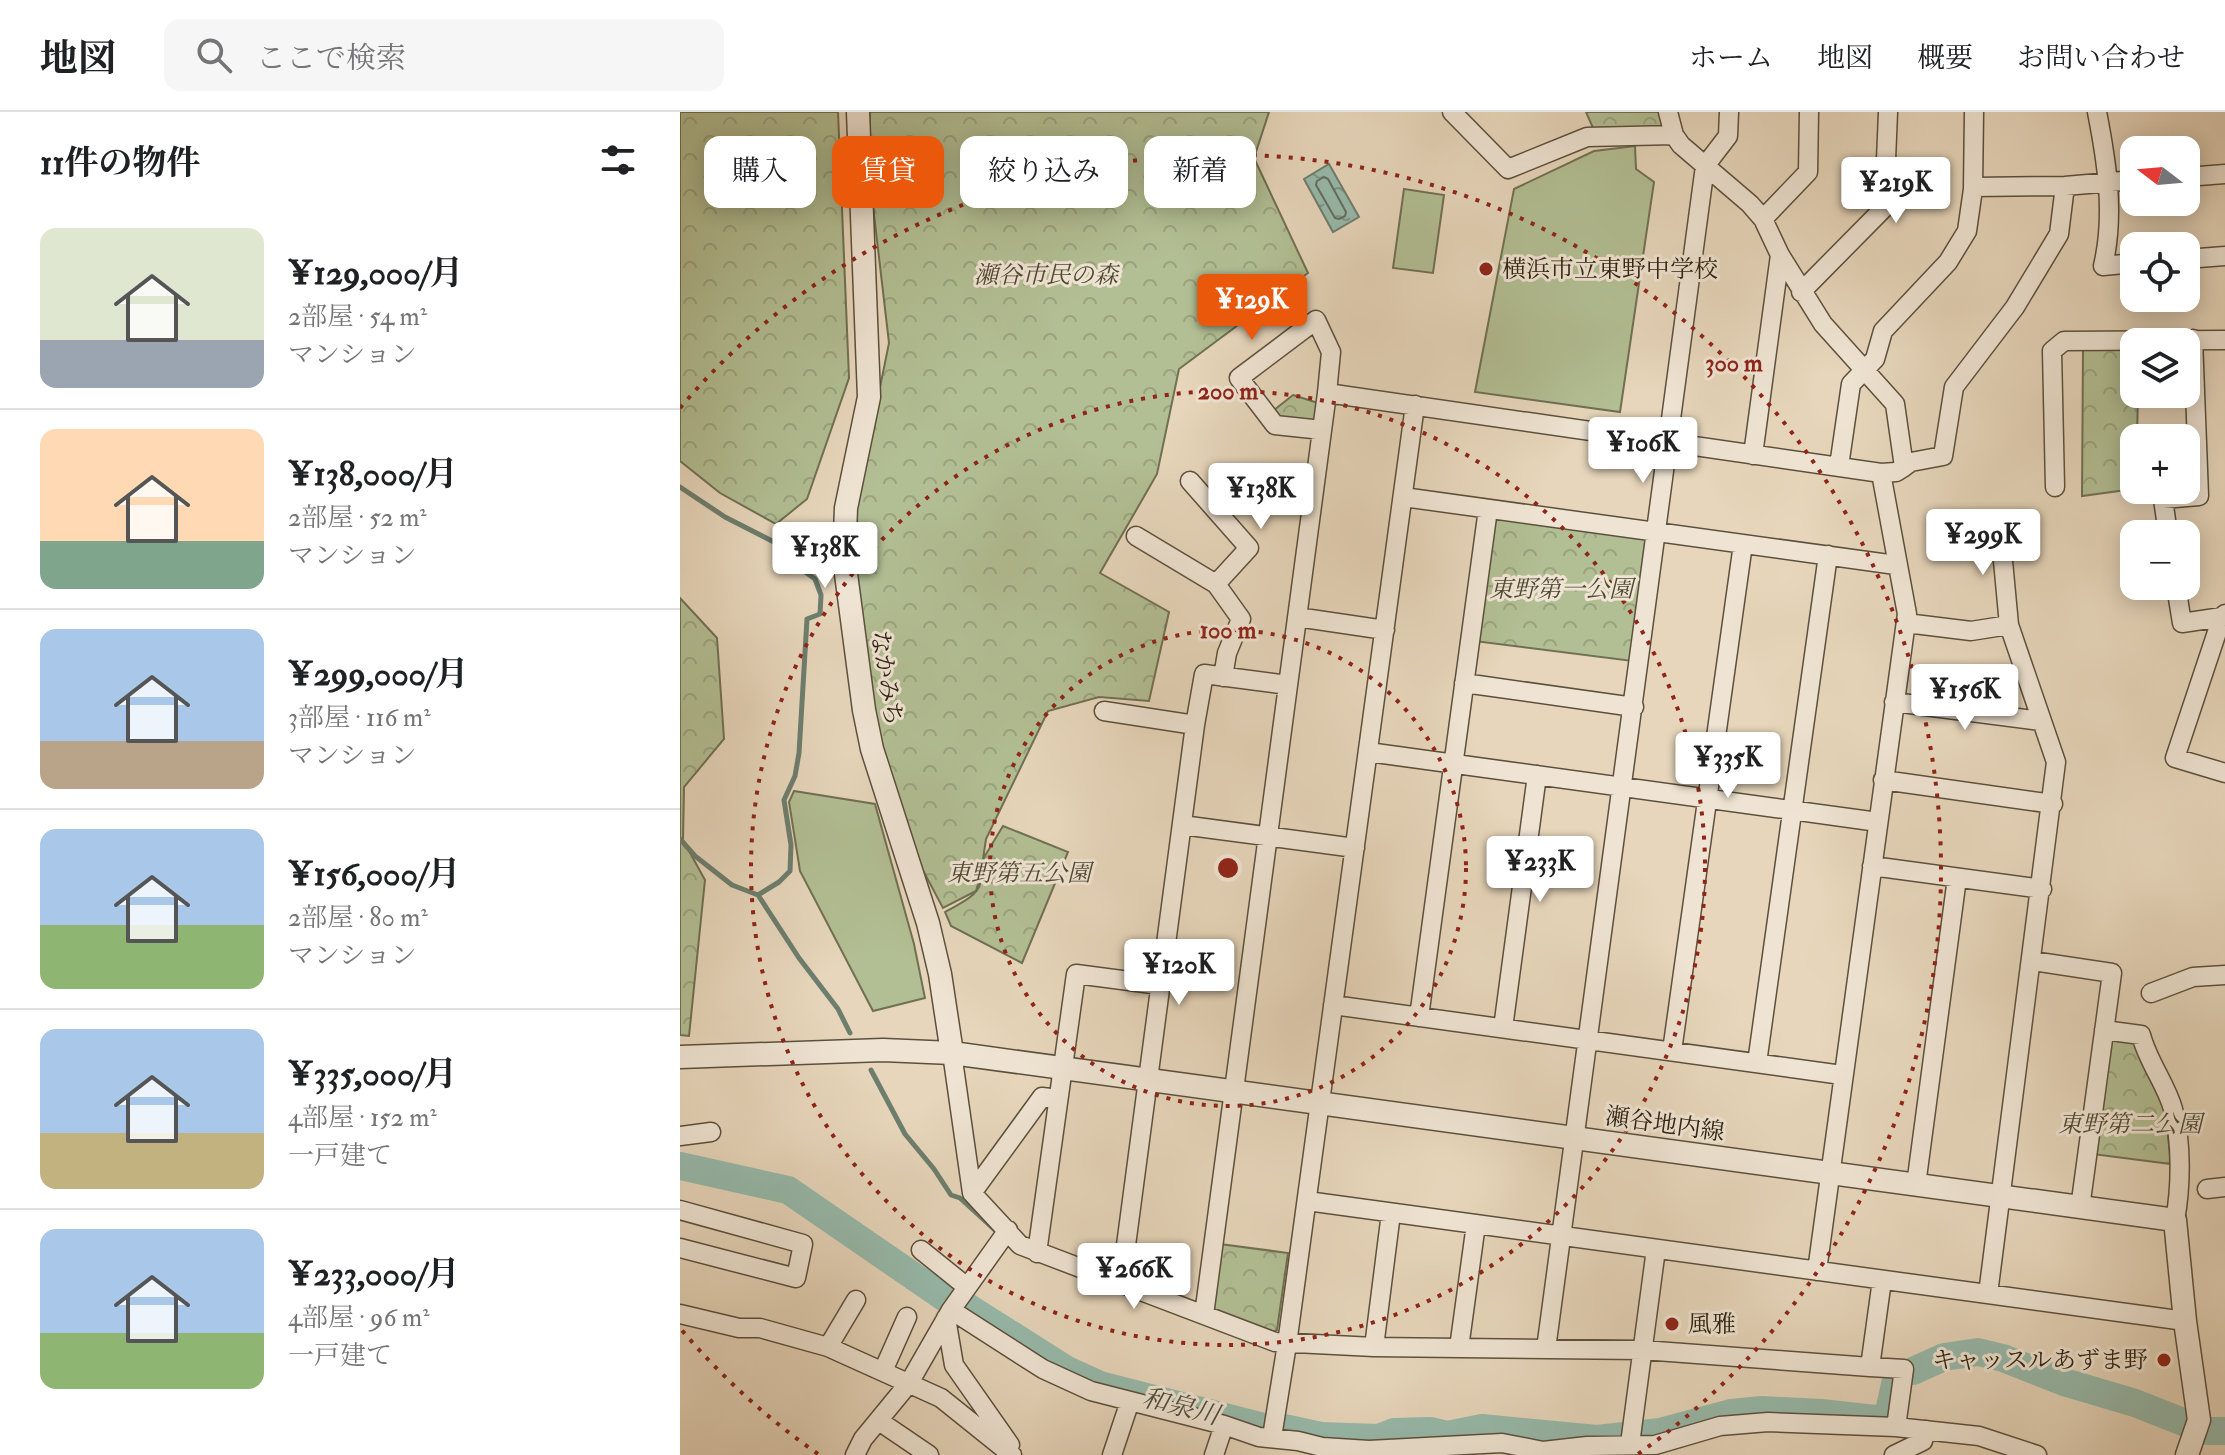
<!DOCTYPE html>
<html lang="ja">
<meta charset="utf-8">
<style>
:root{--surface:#fff;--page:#f6f6f6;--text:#202124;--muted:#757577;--line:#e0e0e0;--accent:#ea580c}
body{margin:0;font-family:"IM FELL Double Pica","Noto Serif JP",serif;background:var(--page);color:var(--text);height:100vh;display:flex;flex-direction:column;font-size:30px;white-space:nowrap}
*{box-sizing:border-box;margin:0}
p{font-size:26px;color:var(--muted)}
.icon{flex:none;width:44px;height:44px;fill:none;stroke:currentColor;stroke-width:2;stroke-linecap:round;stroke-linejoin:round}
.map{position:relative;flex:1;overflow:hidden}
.drawer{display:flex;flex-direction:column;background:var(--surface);width:680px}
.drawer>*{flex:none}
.hud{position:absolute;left:24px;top:24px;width:760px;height:72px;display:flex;gap:16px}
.needle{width:52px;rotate:286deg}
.fabs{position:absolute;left:1440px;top:24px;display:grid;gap:16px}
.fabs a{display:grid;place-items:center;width:80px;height:80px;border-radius:16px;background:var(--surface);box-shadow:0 4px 20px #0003;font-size:40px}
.price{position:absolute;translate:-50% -68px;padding:0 18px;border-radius:8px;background:#fff;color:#222;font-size:26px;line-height:52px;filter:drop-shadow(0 2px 4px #0008)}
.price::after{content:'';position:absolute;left:50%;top:48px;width:24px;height:18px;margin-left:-12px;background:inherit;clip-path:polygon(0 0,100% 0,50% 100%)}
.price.selected{background:var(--accent);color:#fff}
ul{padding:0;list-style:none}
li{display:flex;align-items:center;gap:24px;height:200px;padding:0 40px}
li+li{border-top:2px solid var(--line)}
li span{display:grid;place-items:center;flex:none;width:224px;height:160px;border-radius:16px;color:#555}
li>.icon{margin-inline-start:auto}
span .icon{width:96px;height:96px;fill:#fffc;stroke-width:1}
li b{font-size:34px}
h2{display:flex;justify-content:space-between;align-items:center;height:96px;padding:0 40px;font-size:34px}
.chip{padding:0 28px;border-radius:16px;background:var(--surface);box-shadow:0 4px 20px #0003;font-size:28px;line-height:72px}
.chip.selected{background:var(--accent);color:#fff}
header{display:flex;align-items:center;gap:48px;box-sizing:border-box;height:112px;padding:0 40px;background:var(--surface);border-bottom:2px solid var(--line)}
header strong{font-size:38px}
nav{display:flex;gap:44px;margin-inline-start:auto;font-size:28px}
.search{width:560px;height:72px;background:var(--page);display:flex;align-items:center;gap:20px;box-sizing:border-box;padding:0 28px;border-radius:16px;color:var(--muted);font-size:30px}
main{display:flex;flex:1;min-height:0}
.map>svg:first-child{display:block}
.green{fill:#b2be93;stroke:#707053;stroke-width:2}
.forest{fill:url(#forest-crowns);stroke:#707053;stroke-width:2}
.water{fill:url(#water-ripples);stroke:#6d7e6e;stroke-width:2}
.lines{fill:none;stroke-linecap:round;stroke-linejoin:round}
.shore{stroke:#626e5f;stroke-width:2}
.stream{stroke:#6d7e6e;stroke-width:5}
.river{stroke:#97baab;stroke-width:28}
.minor-casing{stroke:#5c503d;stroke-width:21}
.tertiary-casing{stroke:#5c503d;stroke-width:25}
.minor{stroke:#efe4d3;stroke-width:18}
.tertiary{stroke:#efe4d3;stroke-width:22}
.ring{fill:none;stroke:#8f2418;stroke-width:4;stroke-dasharray:4 8}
.poi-dot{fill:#8f2418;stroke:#efe4d3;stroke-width:3}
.labels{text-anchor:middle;stroke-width:6;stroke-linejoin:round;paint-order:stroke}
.poi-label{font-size:24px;fill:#2e2313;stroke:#efe4d3;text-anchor:start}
.park-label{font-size:24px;font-style:italic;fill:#4f4a33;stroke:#efe4d3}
.street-label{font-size:24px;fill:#2e2313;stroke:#efe4d3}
.water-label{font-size:26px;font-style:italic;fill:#4e5041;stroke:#efe4d3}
.centre{fill:#8f2418;stroke:#efe4d3;stroke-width:4}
.ring-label{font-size:24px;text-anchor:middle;font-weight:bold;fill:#8f2418;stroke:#efe4d3;stroke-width:6;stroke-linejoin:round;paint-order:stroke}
</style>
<header>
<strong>地図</strong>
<div class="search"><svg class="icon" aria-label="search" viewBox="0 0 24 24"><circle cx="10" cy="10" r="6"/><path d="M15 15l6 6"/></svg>ここで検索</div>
<nav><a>ホーム</a><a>地図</a><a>概要</a><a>お問い合わせ</a></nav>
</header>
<main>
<section class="drawer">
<h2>11件の物件<svg class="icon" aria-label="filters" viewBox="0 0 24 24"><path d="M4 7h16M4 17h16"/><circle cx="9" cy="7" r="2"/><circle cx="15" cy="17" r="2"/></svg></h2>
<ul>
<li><span style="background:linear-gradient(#dfe7d0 70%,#9aa5b1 0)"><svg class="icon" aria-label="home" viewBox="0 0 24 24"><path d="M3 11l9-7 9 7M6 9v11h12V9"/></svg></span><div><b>¥129,000/月</b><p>2部屋 · 54 m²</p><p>マンション</p></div></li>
<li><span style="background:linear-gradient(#ffd9b3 70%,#7fa58c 0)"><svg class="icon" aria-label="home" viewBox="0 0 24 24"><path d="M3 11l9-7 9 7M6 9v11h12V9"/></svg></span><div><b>¥138,000/月</b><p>2部屋 · 52 m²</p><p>マンション</p></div></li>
<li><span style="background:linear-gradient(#a9c7e8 70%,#b9a48a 0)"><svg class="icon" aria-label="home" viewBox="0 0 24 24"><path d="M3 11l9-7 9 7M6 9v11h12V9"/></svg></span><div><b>¥299,000/月</b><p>3部屋 · 116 m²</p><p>マンション</p></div></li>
<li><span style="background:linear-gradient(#a9c7e8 60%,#8fb573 0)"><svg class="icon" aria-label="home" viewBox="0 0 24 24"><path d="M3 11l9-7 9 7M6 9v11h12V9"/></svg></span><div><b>¥156,000/月</b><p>2部屋 · 80 m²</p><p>マンション</p></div></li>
<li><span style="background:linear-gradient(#a9c7e8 65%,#c2b280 0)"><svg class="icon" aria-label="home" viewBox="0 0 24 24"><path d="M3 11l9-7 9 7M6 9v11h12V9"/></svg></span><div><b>¥335,000/月</b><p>4部屋 · 152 m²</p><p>一戸建て</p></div></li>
<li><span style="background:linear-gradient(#a9c7e8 65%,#8fb573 0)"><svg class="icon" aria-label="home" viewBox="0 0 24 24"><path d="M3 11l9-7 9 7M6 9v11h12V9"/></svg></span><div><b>¥233,000/月</b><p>4部屋 · 96 m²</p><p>一戸建て</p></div></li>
</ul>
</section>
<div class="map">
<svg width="1545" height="1343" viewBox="0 0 1545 1343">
<defs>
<pattern id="forest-crowns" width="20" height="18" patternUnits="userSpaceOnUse" patternTransform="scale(2)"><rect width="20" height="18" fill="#b2be93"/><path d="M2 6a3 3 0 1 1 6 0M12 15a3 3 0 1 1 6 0" fill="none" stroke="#99a37e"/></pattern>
<pattern id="water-ripples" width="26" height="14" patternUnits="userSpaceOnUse" patternTransform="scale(2)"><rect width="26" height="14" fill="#97baab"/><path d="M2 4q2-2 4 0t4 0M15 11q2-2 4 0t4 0" fill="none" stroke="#7c978a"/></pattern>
</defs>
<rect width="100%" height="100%" fill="#e7d6bb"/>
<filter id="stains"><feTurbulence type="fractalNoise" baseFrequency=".0025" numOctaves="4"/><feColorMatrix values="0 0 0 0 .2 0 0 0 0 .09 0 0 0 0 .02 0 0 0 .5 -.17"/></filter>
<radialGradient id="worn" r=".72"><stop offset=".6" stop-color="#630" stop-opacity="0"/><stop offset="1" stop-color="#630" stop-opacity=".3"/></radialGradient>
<path class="green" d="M 955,34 L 956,57 L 974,70 L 940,300 L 795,280 L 834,77 L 914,39 Z
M 724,77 L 764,83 L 753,161 L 713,156 Z
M 114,679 L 195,692 L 234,832 L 245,886 L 193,899 L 120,759 L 109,690 Z"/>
<path class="forest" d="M 0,0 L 158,0 L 169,266 L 127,387 L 96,412 L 40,381 L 0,349 Z
M 190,0 L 589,0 L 574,46 L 628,161 L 499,257 L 477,362 L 420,461 L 489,500 L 469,589 L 419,585 L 368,599 L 306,727 L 303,747 L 323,714 L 388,740 L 342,851 L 271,814 L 265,800 C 280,791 304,783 301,762 L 296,779 L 263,796 L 238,749 L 199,642 L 169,428 L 209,231 L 190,68 Z
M 906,0 L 979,0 L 984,9 L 979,16 L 913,16 Z
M 1403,238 L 1454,238 L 1454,282 L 1458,282 L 1457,326 L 1454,326 L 1454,377 L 1402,384 Z
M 613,283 L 638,291 L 636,310 L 592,307 L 589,302 Z
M 810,405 L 967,425 L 952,549 L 794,529 Z
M 0,486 L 37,526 L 44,627 L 4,675 L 3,728 L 25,768 L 9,924 L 0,923 Z
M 1427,927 L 1456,931 L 1464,955 L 1485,997 L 1491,1052 L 1412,1042 Z
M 540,1132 L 608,1141 L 597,1218 L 591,1221 L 527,1197 Z"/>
<path class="water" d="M 649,52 L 679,105 L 653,120 L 624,67 Z"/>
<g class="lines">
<path class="shore" d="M 644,65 L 648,67 L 666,100 L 665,104 L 659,107 L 655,106 L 636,73 L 637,69 Z"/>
<path class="stream" d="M 0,375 L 45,405 L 94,430 L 117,454 L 135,467 L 141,483 L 140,502 L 127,507 L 119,641 L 115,664 L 104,688 L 111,733 L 110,759 L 99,770 L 78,783
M 0,727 L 15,744 L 52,773 L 78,783 L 119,846 L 158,897 L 170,921
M 191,958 L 225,1022 L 254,1057 L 271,1083 L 280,1086 L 316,1119"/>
<path class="river" d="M 0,1054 L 108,1078 L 268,1188 L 286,1194 L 387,1258 L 420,1273 L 584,1315 L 604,1316 L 641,1324 L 699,1326 L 714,1320 L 750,1319 L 767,1323 L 802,1316 L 917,1327 L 980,1320 L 1051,1301 L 1082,1298 L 1141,1301 L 1204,1308 L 1208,1304 L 1216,1268
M 1233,1259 L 1264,1245 L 1298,1240 L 1323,1246 L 1384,1270 L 1455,1291 L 1526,1319 L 1545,1319"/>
<defs>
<path id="minor" d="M 772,0 L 828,57 L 907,25 L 994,23
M 988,0 L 994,23 L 1001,33 L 1070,92 L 1083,107 L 1100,143 L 1143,212 L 1215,292 L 1224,355 L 1216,360 L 1201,361
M 1417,0 C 1427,51 1435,103 1423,154 L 1454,151
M 1506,65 L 1545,62
M 1293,75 L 1385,74 L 1454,68
M 1083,107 L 1128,60 L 1129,0
M 1506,147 L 1545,144
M 1121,180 L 1204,96 L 1208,0
M 647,281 L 1201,361 L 1227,502 L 1137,1159
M 1073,343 L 1100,143
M 1159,354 L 1171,272 L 1195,247 L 1203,219 L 1268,150 L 1287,119 L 1293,77 L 1294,0
M 1224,355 L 1231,350 L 1263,344 L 1274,275 L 1335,195 L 1379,122 L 1385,74
M 510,369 L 569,436 L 536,472
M 1375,375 L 1372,239 L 1384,229 L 1545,228
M 723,385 L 1216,453
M 1314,412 L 1323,449 L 1329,513
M 1488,422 L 1483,387 L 1519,384 L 1513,227
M 456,424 L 536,472 L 561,507 L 547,541 L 543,565
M 1496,474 L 1502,511 L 1542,505
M 1545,502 L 1542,505 L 1495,646 L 1545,661
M 617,505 L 705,518
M 1226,511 L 1291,519 L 1329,513 L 1376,650 L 1308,1182
M 784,571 L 954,595
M 1214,590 L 1361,609
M 424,599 L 515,613
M 688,640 L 1198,710
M 1203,668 L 1373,692
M 502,713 L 675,736
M 1192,754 L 1362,777
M 1352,849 L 1432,861 L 1400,1096
M 1471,881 L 1513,865 L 1545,863
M 653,893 L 1162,963
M 739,905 L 808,397
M 823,916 L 857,663
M 1424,918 L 1461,923 C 1468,950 1486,972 1493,997 C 1502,1030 1501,1076 1495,1108
M 992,939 L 1063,432
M 272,941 L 292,1081 L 340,1133 L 595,1230 L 694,1235 L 963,1238 L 1190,1255
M 1077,951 L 1148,443
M 0,1024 L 31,1020
M 1236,1073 L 1277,766
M 1527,1077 L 1545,1075
M 292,1081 L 362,985 L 378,987
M 627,1089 L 1505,1209
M 0,1098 L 123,1132 L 116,1166 L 0,1136
M 241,1138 L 287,1175
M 357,1141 L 396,862 L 480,873
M 1202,1168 L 1190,1255 L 1224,1257 L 1216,1315
M 441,1171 L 515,613 L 524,562 L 608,573
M 271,1198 L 363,1257 L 411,1279 L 544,1313 L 579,1325 L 618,1329 L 642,1335 L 689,1338 L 822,1331 L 863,1339 L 907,1334 L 975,1333 L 1040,1314 L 1088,1310 L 1216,1315 L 1299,1324 L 1357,1343
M 0,1202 L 59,1216 L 80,1216 L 148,1235 L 261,1286 L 332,1343
M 524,1203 L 647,281 L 651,240 L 636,208 L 559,266 L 595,313 L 642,318
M 266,1206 L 274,1253 L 330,1333
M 148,1235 L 176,1188
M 694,1235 L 711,1101
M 779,1236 L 796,1112
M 866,1237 L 1025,54 L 1048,24 L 1049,0
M 203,1259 L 227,1205
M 199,1309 L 249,1343
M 592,1325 L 607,1232 L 735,293
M 950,1332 L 976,1137
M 175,1343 L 183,1327 L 229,1271 L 271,1198 L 328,1118
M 432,1343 L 450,1289
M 534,1343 L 544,1313
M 1214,1343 L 1243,1329 L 1246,1318"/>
<path id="tertiary" d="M 178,0 L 189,285 L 166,396 L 164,447 L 184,598 L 192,637 L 248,811 L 260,862 L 272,941
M 0,945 L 203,938 L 272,941 L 1495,1108 L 1505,1209 L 1519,1308 L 1507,1343"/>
</defs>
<use href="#minor" class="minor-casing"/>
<use href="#tertiary" class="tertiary-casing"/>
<use href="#minor" class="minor"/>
<use href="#tertiary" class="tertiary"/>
</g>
<g class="ring">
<circle cx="548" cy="756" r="238"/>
<circle cx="548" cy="756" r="477"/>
<path d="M138 1342A715 715 0 0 1 0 1216M0 296A715 715 0 1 1 958 1342"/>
</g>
<g class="poi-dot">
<circle cx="806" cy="157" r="8"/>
<circle cx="992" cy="1212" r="8"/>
<circle cx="1484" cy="1248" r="8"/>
</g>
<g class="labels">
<g class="poi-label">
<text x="822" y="165">横浜市立東野中学校</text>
<text x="1008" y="1220">風雅</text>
<text x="1468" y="1256" text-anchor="end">キャッスルあずま野</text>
</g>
<g class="park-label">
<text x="366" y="171">瀬谷市民の森</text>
<text x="881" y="485">東野第一公園</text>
<text x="339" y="769">東野第五公園</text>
<text x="1450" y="1020">東野第二公園</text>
</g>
<g class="street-label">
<text transform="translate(207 566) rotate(81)" y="8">なかみち</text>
<text transform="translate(985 1012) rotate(8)" y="8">瀬谷地内線</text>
</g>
<g class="water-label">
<text transform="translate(501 1294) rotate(14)" y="9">和泉川</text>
</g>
</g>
<circle cx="548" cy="756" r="12" class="centre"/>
<g class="ring-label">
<text x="1054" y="259">300 m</text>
<text x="548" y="287">200 m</text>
<text x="548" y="526">100 m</text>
</g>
<rect width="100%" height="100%" filter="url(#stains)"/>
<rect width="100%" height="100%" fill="url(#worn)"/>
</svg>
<div class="fabs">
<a><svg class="needle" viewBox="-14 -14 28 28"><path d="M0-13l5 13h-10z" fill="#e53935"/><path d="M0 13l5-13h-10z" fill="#757577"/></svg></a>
<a><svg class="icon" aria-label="locate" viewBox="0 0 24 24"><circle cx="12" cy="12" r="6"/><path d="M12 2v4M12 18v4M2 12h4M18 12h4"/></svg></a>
<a><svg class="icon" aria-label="layers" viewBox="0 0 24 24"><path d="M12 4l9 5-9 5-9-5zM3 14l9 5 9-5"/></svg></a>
<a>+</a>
<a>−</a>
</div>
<b class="price" style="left:1216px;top:113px">¥219K</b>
<b class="price selected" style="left:572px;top:230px">¥129K</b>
<b class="price" style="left:963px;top:373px">¥106K</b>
<b class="price" style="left:581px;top:419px">¥138K</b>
<b class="price" style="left:1303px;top:465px">¥299K</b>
<b class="price" style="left:145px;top:478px">¥138K</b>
<b class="price" style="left:1285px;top:620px">¥156K</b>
<b class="price" style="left:1048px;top:688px">¥335K</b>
<b class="price" style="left:860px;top:792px">¥233K</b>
<b class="price" style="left:499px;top:895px">¥120K</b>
<b class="price" style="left:454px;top:1199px">¥266K</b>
<div class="hud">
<a class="chip">購入</a>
<a class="chip selected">賃貸</a>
<a class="chip">絞り込み</a>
<a class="chip">新着</a>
</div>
</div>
</main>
